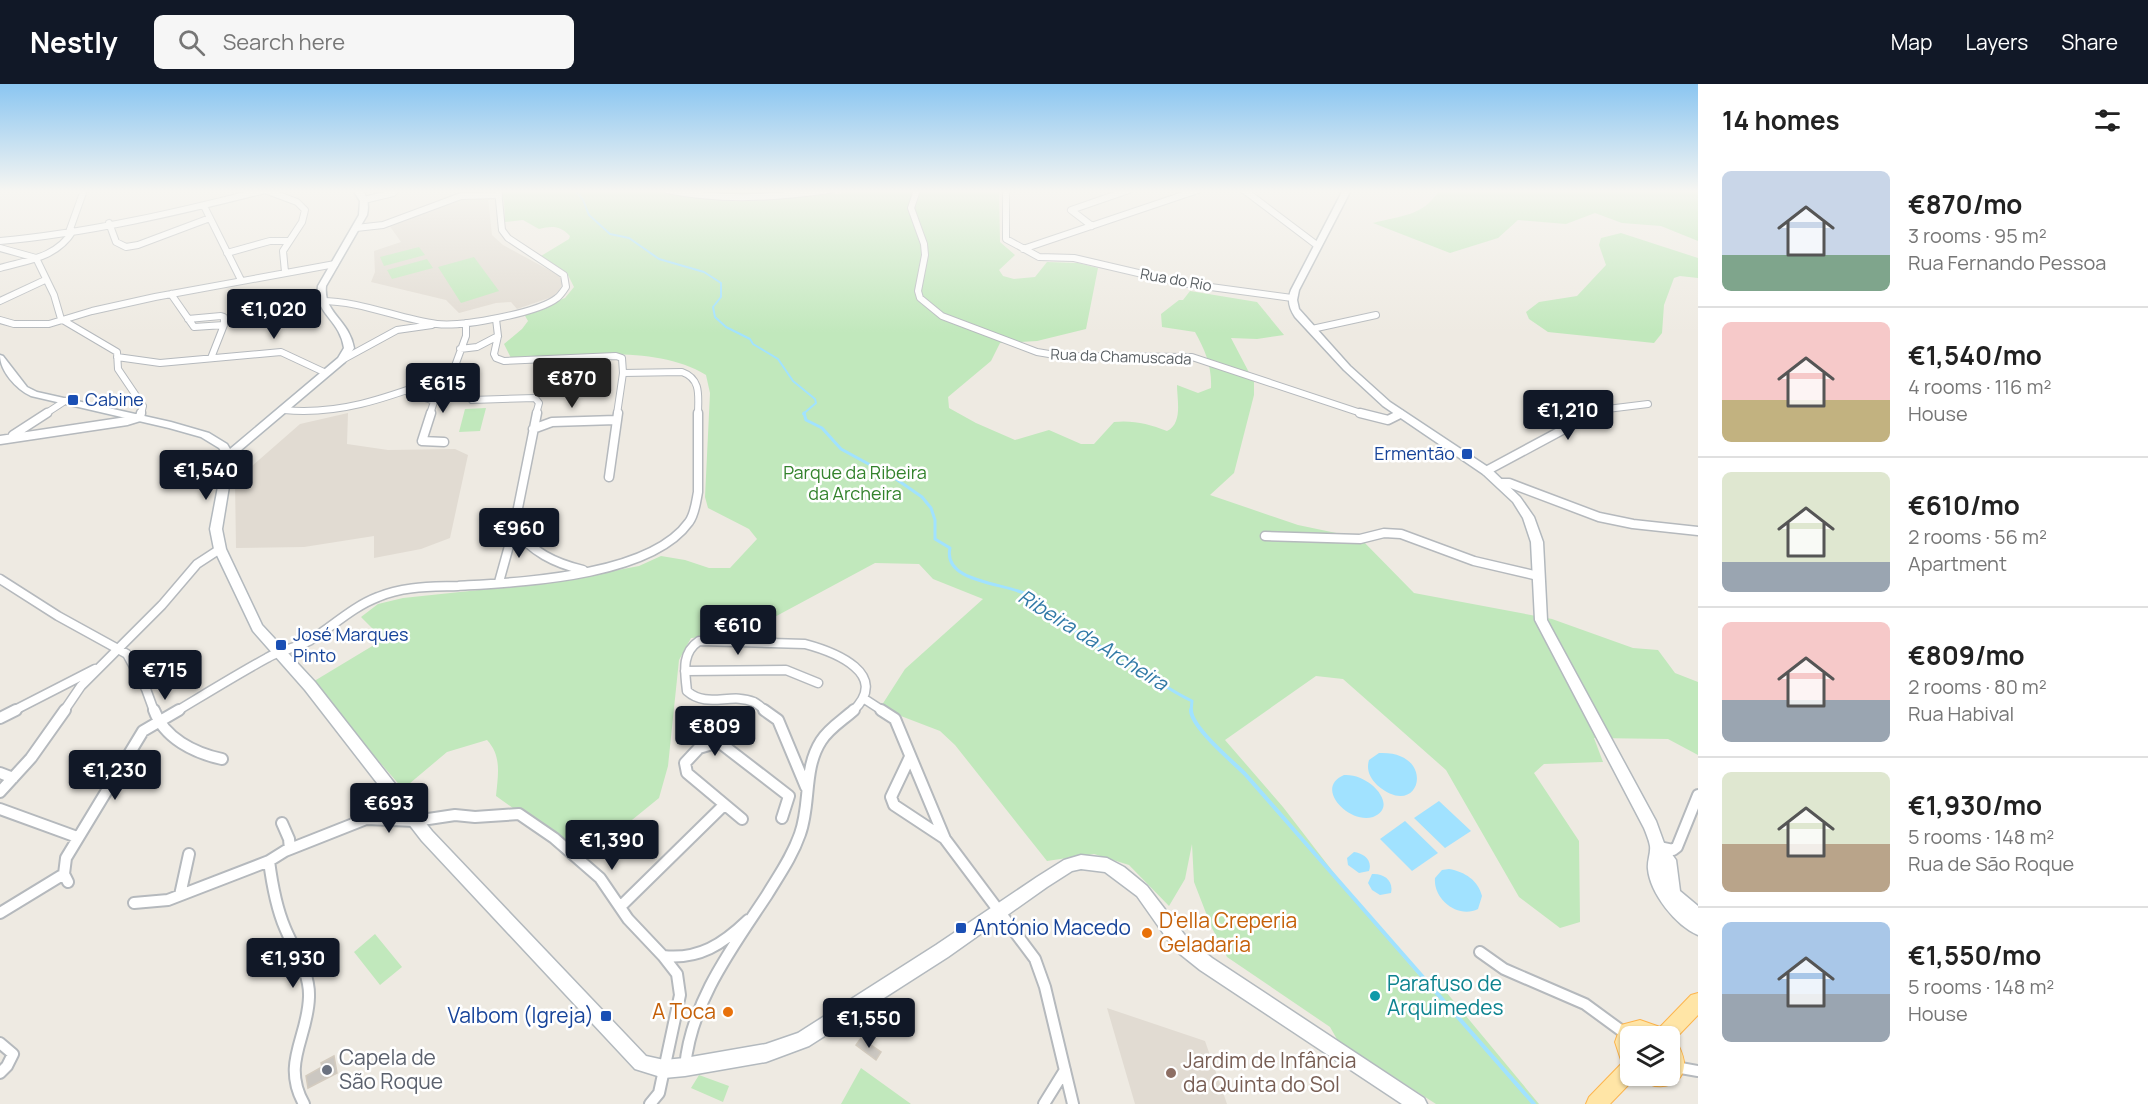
<!DOCTYPE html>
<meta charset="utf-8">
<style>
:root{--surface:#fff;--page:#f6f6f6;--text:#222;--muted:#767676;--line:#e0e0e0;--accent:#111827}
body{margin:0;font-family:Manrope,sans-serif;background:var(--page);color:var(--text);height:100vh;display:flex;flex-direction:column;font-size:22px;white-space:nowrap}
*{box-sizing:border-box;margin:0}
p{font-size:20px;color:var(--muted)}
.icon{flex:none;width:33px;height:33px;fill:none;stroke:currentColor;stroke-width:2;stroke-linecap:round;stroke-linejoin:round}
.map{position:relative;flex:1;overflow:hidden}
.side{display:flex;flex-direction:column;background:var(--surface);width:450px}
.side>*{flex:none}
.buttons{position:absolute;left:1620px;top:942px;display:grid;gap:12px}
.buttons a{display:grid;place-items:center;width:60px;height:60px;border-radius:9px;background:var(--surface);box-shadow:0 2px 4px #0004;font-size:30px}
.price{position:absolute;translate:-50% -51px;padding:0 14px;border-radius:6px;background:var(--accent);color:#fff;font-size:20px;line-height:39px;filter:drop-shadow(0 2px 3px #0008)}
.price::after{content:'';position:absolute;left:50%;top:36px;width:18px;height:14px;margin-left:-9px;background:inherit;clip-path:polygon(0 0,100% 0,50% 100%)}
.price.current{background:#222;color:#fff}
ul{padding:0;list-style:none}
li{display:flex;align-items:center;gap:18px;height:150px;padding:0 24px}
li+li{border-top:2px solid var(--line)}
li span{display:grid;place-items:center;flex:none;width:168px;height:120px;border-radius:9px;color:#555}
li>.icon{margin-inline-start:auto}
span .icon{width:72px;height:72px;fill:#fffc;stroke-width:1}
li b{font-size:26px}
h2{display:flex;justify-content:space-between;align-items:center;height:72px;padding:0 24px;font-size:26px}
header{display:flex;align-items:center;gap:36px;box-sizing:border-box;height:84px;padding:0 30px;background:var(--accent);color:#fff}
header strong{font-size:28px}
nav{display:flex;gap:33px;margin-inline-start:auto;font-size:21px}
.search{width:420px;height:54px;background:var(--page);display:flex;align-items:center;gap:15px;box-sizing:border-box;padding:0 21px;border-radius:9px;color:var(--muted);font-size:22px}
main{display:flex;flex:1;min-height:0}
.map>svg:first-child{display:block}
.education{fill:#e1dbd2}
.green{fill:#c1e8bc}
.water{fill:#a1e2ff}
.lines{fill:none;stroke-linecap:round;stroke-linejoin:round}
.stream-far2{stroke:#a1e2ff;stroke-width:2}
.stream-far1{stroke:#a1e2ff;stroke-width:3}
.stream{stroke:#a1e2ff;stroke-width:4}
.building{fill:#cbc7c1;stroke:#d3cbbf;stroke-width:1.5}
.street-far2-casing{stroke:#b5b9bd;stroke-width:8}
.street-far1-casing{stroke:#b5b9bd;stroke-width:11}
.street-casing{stroke:#b5b9bd;stroke-width:14}
.secondary-casing{stroke:#b3b9be;stroke-width:3}
.primary-casing{stroke:#fdb44c;stroke-width:2}
.street-far2{stroke:#fff;stroke-width:6}
.street-far1{stroke:#fff;stroke-width:8}
.street{stroke:#fff;stroke-width:10}
.secondary{fill:#fff;fill-rule:evenodd}
.primary{fill:#ffe5a6;fill-rule:evenodd}
.transit-dot{fill:#1a4fb4;stroke:#fff;stroke-width:2}
.food-dot{fill:#e8710a;stroke:#fff;stroke-width:2}
.culture-dot{fill:#0f9aa8;stroke:#fff;stroke-width:2}
.worship-dot{fill:#6b7280;stroke:#fff;stroke-width:2}
.education-dot{fill:#8d6e63;stroke:#fff;stroke-width:2}
.labels{text-anchor:middle;stroke-width:5;stroke-linejoin:round;paint-order:stroke}
.far-street-label{font-size:15px;fill:#5a6064;stroke:#fff}
.transit-label{font-size:18px;fill:#164399;stroke:#fff;text-anchor:start}
.park-label{font-size:18px;fill:#33822c;stroke:#fff}
.water-label{font-size:20px;font-style:italic;fill:#327aa7;stroke:#fff}
.near-food-label{font-size:21px;fill:#c56008;stroke:#fff;text-anchor:start}
.near-transit-label{font-size:21px;fill:#164399;stroke:#fff;text-anchor:start}
.near-culture-label{font-size:21px;fill:#0d838f;stroke:#fff;text-anchor:start}
.near-worship-label{font-size:21px;fill:#5b616d;stroke:#fff;text-anchor:start}
.near-education-label{font-size:21px;fill:#785e54;stroke:#fff;text-anchor:start}
</style>
<header>
<strong>Nestly</strong>
<div class="search"><svg class="icon" aria-label="search" viewBox="0 0 24 24"><circle cx="10" cy="10" r="6"/><path d="M15 15l6 6"/></svg>Search here</div>
<nav><a>Map</a><a>Layers</a><a>Share</a></nav>
</header>
<main>
<div class="map">
<svg width="1698" height="1020" viewBox="0 0 1698 1020">
<rect width="100%" height="100%" fill="#eeeae2"/>
<path class="education" d="M 488,113 L 492,151 L 503,161 L 560,192 L 562,200 L 559,207 L 552,213 L 517,225 L 511,218 L 496,219 L 459,229 L 446,216 L 371,198 L 375,188 L 374,167 L 401,158 L 389,141 L 422,127 L 465,115 Z
M 348,329 L 347,360 L 388,366 L 455,365 L 468,371 L 450,454 L 421,465 L 374,474 L 374,452 L 304,463 L 236,464 L 235,397 L 300,340 Z
M 1107,924 L 1205,957 L 1227,1020 L 1135,1020 Z"/>
<path class="green" d="M 498,106 L 833,106 L 835,110 L 866,106 L 999,106 L 1000,158 L 1015,171 L 999,186 L 1003,192 L 1014,195 L 1035,193 L 1047,178 L 1078,179 L 1098,184 L 1086,245 L 1037,257 L 1000,259 L 991,277 L 948,313 L 949,324 L 976,339 L 1015,356 L 1049,346 L 1081,360 L 1094,360 L 1114,338 C 1133,336 1149,340 1167,347 C 1183,339 1177,316 1177,301 L 1198,309 L 1211,304 C 1212,282 1205,266 1195,248 L 1162,243 L 1161,230 L 1179,216 L 1183,216 L 1190,207 L 1257,218 L 1284,251 L 1257,255 L 1231,254 L 1254,298 L 1254,311 L 1234,389 L 1210,411 L 1298,441 L 1360,454 L 1414,509 L 1552,535 L 1633,564 L 1658,566 L 1675,589 L 1698,598 L 1698,671 L 1668,655 L 1594,654 L 1603,678 L 1544,680 L 1534,689 L 1579,757 L 1580,838 L 1560,844 L 1519,813 L 1446,686 L 1343,595 L 1316,592 L 1225,656 L 1283,723 L 1361,824 L 1429,903 L 1437,897 L 1539,1020 L 1436,1020 L 1338,957 L 1330,943 L 1227,873 L 1211,842 L 1194,798 L 1192,760 L 1185,795 L 1169,822 L 1129,781 L 1094,770 L 1047,777 L 955,661 L 940,647 L 880,624 L 905,585 L 983,515 L 933,495 L 919,480 L 875,479 L 743,550 L 736,544 L 734,551 L 691,554 L 679,576 L 668,682 L 659,714 L 584,775 L 496,712 C 498,691 502,672 487,656 L 447,668 L 403,705 L 311,599 L 374,561 L 373,545 L 361,533 L 378,520 L 403,514 L 555,498 L 639,482 L 661,472 L 685,476 L 709,484 L 730,484 L 757,455 L 749,445 L 708,424 L 705,413 L 710,309 L 706,291 C 653,259 572,273 512,276 L 504,260 L 522,245 L 528,237 L 524,230 L 565,214 L 574,203 L 567,189 L 541,172 L 569,155 L 570,152 C 560,141 551,142 539,145 L 523,136 L 505,138 L 504,116 L 499,114 Z
M 1439,106 L 1698,106 L 1698,157 L 1661,142 L 1622,139 L 1595,129 L 1566,140 L 1518,136 L 1498,154 L 1450,169 L 1373,139 C 1399,132 1425,132 1439,106 Z
M 1621,149 L 1698,174 L 1698,194 L 1680,192 L 1674,194 L 1664,221 L 1662,249 L 1654,259 L 1548,248 L 1529,235 L 1526,228 L 1539,218 L 1577,212 L 1606,181 L 1599,161 L 1601,154 Z
M 419,163 L 425,171 L 384,182 L 380,173 Z
M 474,173 L 499,207 L 461,219 L 438,183 Z
M 427,175 L 433,184 L 392,195 L 387,186 Z
M 486,324 L 480,347 L 459,348 L 465,325 Z
M 375,850 L 402,883 L 380,901 L 354,868 Z
M 861,984 L 911,1020 L 841,1020 Z
M 699,991 L 729,1002 L 723,1018 L 691,1004 Z"/>
<path class="water" d="M 1379,669 C 1438,666 1421,739 1377,701 C 1370,694 1366,686 1369,676 Z
M 1344,691 C 1370,689 1400,723 1373,733 C 1350,741 1313,704 1344,691 Z
M 1439,717 L 1471,747 L 1445,764 L 1414,734 Z
M 1405,737 L 1438,769 L 1412,787 L 1380,755 Z
M 1354,768 C 1363,769 1373,776 1369,787 L 1359,789 L 1348,781 L 1347,774 Z
M 1449,785 C 1465,788 1478,796 1482,812 L 1478,825 C 1458,835 1433,815 1435,794 L 1442,786 Z
M 1372,790 C 1383,789 1394,796 1391,809 L 1380,811 L 1372,806 L 1368,799 Z"/>
<g class="lines">
<path class="stream-far2" d="M 575,106 L 583,116 L 589,131 L 610,150 L 629,154 L 659,175 L 704,188 L 721,199 L 721,213 L 713,223 L 715,233 L 726,243 L 750,255 L 753,260 L 778,275 L 793,297 L 815,315 L 816,319 L 803,330"/>
<path class="stream-far1" d="M 804,329 L 806,336 L 822,344 L 841,365 L 896,395 L 922,413 L 931,424 L 935,436 L 935,455 L 950,464 C 942,499 1007,499 1028,511 C 1047,521 1063,540 1082,552 C 1096,562 1112,567 1126,576 C 1149,591 1168,606 1192,617 L 1191,627"/>
<path class="stream" d="M 1191,626 C 1191,643 1232,677 1245,690 L 1534,1020"/>
</g>
<path class="building" d="M 861,954 L 881,968 L 876,976 L 856,961 Z
M 334,972 L 337,989 L 308,1004 L 306,992 L 322,983 L 321,979 Z"/>
<g class="lines">
<defs>
<path id="street-far2" d="M 265,106 L 297,118 L 305,126 L 302,138 L 283,167 L 285,188
M 667,106 C 721,117 774,114 829,106
M 917,106 L 911,124 L 924,160 L 925,171 L 918,207 L 920,214 L 942,232 L 1037,268 L 1061,272 L 1192,273 L 1364,330
M 1006,106 L 1006,155 L 1039,173 L 1074,174 L 1181,199 L 1292,214
M 1244,106 L 1318,162
M 364,116 L 393,109 L 395,106
M 204,122 L 241,196
M 109,139 L 116,158 L 126,163 L 138,161 L 210,134
M 1092,142 L 1071,126 L 1129,106
M 356,144 L 383,141 L 461,112 L 499,111
M 69,148 L 84,106
M 0,157 C 89,149 178,128 265,106
M 0,164 L 36,174 L 54,211 L 61,235 L 117,268 L 118,285 L 143,322 L 141,330
M 1023,165 L 1198,106
M 227,169 L 270,157 L 289,157
M 0,184 C 28,176 56,174 73,147
M 171,210 L 194,243 L 224,241 L 211,274
M 0,217 L 45,196
M 321,217 C 362,217 398,235 437,240 C 462,243 538,229 557,214 C 561,211 564,206 566,203 L 564,191 L 508,154 L 502,146 L 498,106
M 188,235 L 221,232 L 224,233 L 224,241
M 496,235 L 498,252 L 494,270 L 496,274 L 504,277 L 616,272 L 622,274 L 623,289 L 682,288 C 702,295 698,313 698,330
M 0,236 L 14,240 L 49,240 L 92,227 L 155,213 L 335,180
M 1312,245 L 1376,231
M 460,265 L 477,263 L 498,252
M 117,273 L 160,279 L 281,268 L 326,289
M 342,276 L 397,246 L 432,241
M 452,290 L 463,291 L 470,295 L 472,316 L 535,314 L 539,319 L 536,330
M 408,308 L 434,317
M 284,326 C 344,332 396,310 452,290 L 466,252 L 466,239
M 45,330 L 65,317
M 430,330 L 438,305
M 617,330 L 623,289
M 1591,330 L 1599,326 L 1648,320"/>
<path id="street-far1" d="M 431,329 L 422,357 L 444,358
M 537,329 L 514,444 C 532,468 554,479 583,486
M 1360,329 L 1388,336 L 1400,330
M 533,345 L 552,338 L 616,336
M 13,351 L 47,329
M 0,356 L 127,337 L 140,333 L 141,329
M 1486,387 L 1594,329
M 609,393 L 618,329
M 1501,399 L 1509,399 L 1599,433 L 1633,440 L 1698,447
M 1265,452 L 1360,455 L 1384,449 L 1401,450 L 1474,477 L 1538,492
M 0,495 L 58,532 L 127,570 L 146,605 L 154,627
M 499,498 L 514,444
M 685,587 L 786,586 L 818,599
M 863,614 L 883,627
M 13,627 L 95,585
M 64,627 L 81,602 L 162,521 L 197,480 L 220,465
M 177,627 C 207,609 236,591 267,574 C 280,566 296,564 309,557 C 332,543 352,523 378,513 C 404,502 431,503 458,502 C 521,498 650,493 689,438 C 695,430 696,418 698,408 L 698,329
M 766,627 C 762,624 758,620 754,618 C 731,608 707,625 687,607 C 685,588 681,569 699,557 L 805,560 C 835,568 891,590 853,627"/>
<path id="street" d="M 154,626 C 164,654 194,669 222,675
M 764,626 L 778,636 L 806,703
M 881,626 L 895,635 L 945,755 L 1035,875 L 1045,903 L 1073,1020
M 0,634 L 16,626
M 910,673 L 891,713 L 894,721 L 944,754
M 0,689 L 13,694
M 0,708 L 31,674 L 65,626
M 0,725 L 77,753
M 366,735 L 373,724 L 391,707
M 742,735 L 687,689 L 685,679 L 699,664 L 719,658 L 789,712 L 782,734
M 282,739 L 289,755 L 290,765
M 1659,763 L 1673,766 L 1677,763 L 1698,711
M 269,777 C 272,800 276,823 285,844 C 294,866 310,888 309,913 C 308,954 281,979 304,1020
M 68,798 L 64,790 L 66,774 L 143,647 L 179,626
M 180,811 L 189,770
M 134,819 L 168,816 L 269,777 L 285,767 L 366,735 L 415,737 L 455,731 L 475,733 L 519,730 L 554,754 L 600,794 L 628,835 L 663,872
M 621,822 L 724,721
M 0,829 L 64,790
M 1480,868 L 1504,885 L 1585,920 L 1626,950
M 0,959 L 13,970 L 7,982 L 0,989
M 685,983 C 691,918 732,864 767,811 C 779,791 792,773 800,750 C 811,720 803,685 821,657 C 829,644 843,636 854,626
M 1675,983 L 1698,987
M 650,1020 L 659,1009 L 680,911 L 677,890 L 663,872 C 699,876 723,860 748,836
M 1044,1020 L 1065,986"/>
<path id="secondary" d="M 353,106 L 362,106 C 368,114 369,121 367,131 L 326,202 C 323,229 349,235 354,264 L 345,278 L 234,372 L 222,445 L 226,465 L 262,541 L 315,598 L 432,747 L 646,972 L 664,976 L 685,974 L 766,960 L 798,949 L 936,861 L 1037,793 L 1064,776 L 1081,771 L 1107,774 L 1124,783 L 1147,802 L 1187,854 L 1212,874 L 1424,1014 L 1427,1020 L 1402,1020 L 1200,886 L 1175,866 L 1137,812 L 1105,788 L 1081,785 L 1072,787 L 1047,803 L 948,873 L 809,962 L 766,978 L 685,992 L 664,994 L 635,985 L 422,757 L 305,606 L 253,547 L 214,465 L 210,445 L 224,371 L 219,364 L 201,353 L 169,344 L 31,312 C 16,305 0,287 0,271 L 3,272 L 27,303 L 37,308 L 171,338 L 209,349 L 227,360 L 230,365 L 338,274 L 344,264 C 340,235 314,230 318,202 L 359,131 L 360,117 Z
M 1343,106 L 1351,106 L 1299,206 L 1297,216 L 1299,225 L 1350,282 L 1390,318 L 1491,385 L 1520,413 L 1534,433 L 1543,458 L 1547,536 L 1656,737 L 1664,759 L 1676,776 L 1680,807 L 1698,822 L 1698,851 C 1676,842 1650,809 1648,785 C 1647,777 1651,769 1650,762 C 1649,756 1646,749 1644,744 L 1535,536 L 1531,458 L 1523,434 L 1513,418 L 1483,390 L 1383,322 L 1344,286 L 1295,233 C 1289,224 1287,216 1291,206 Z"/>
<path id="primary" d="M 1698,909 L 1698,931 L 1673,957 L 1677,958 C 1680,965 1685,974 1684,982 C 1682,1002 1662,1006 1646,999 L 1643,992 L 1670,992 L 1670,952 L 1630,952 L 1630,992 L 1637,992 L 1610,1020 L 1586,1020 L 1589,1013 L 1622,979 L 1615,958 L 1621,941 L 1640,936 L 1660,943 L 1691,911 Z"/>
</defs>
<use href="#street-far2" class="street-far2-casing"/>
<use href="#street-far1" class="street-far1-casing"/>
<use href="#street" class="street-casing"/>
<use href="#secondary" class="secondary-casing"/>
<use href="#primary" class="primary-casing"/>
<use href="#street-far2" class="street-far2"/>
<use href="#street-far1" class="street-far1"/>
<use href="#street" class="street"/>
<use href="#secondary" class="secondary"/>
<use href="#primary" class="primary"/>
</g>
<linearGradient id="sky" x2="0" y2="1"><stop stop-color="#8bc6f1"/><stop offset="0.43" stop-color="#f7f6f2"/><stop offset="1" stop-color="#f7f6f2" stop-opacity="0"/></linearGradient>
<rect width="1698" height="249" fill="url(#sky)"/>
<g class="transit-dot">
<rect x="67" y="310" width="12" height="12" rx="3"/>
<rect x="1461" y="364" width="12" height="12" rx="3"/>
<rect x="275" y="555" width="12" height="12" rx="3"/>
<rect x="955" y="838" width="12" height="12" rx="3"/>
<rect x="600" y="926" width="12" height="12" rx="3"/>
</g>
<g class="food-dot">
<circle cx="1147" cy="849" r="6"/>
<circle cx="728" cy="928" r="6"/>
</g>
<circle class="culture-dot" cx="1375" cy="912" r="6"/>
<circle class="worship-dot" cx="327" cy="986" r="6"/>
<circle class="education-dot" cx="1171" cy="989" r="6"/>
<g class="labels">
<g class="far-street-label">
<text transform="translate(1176 196) rotate(10)" y="5">Rua do Rio</text>
<text transform="translate(1121 273) rotate(2)" y="5">Rua da Chamuscada</text>
</g>
<g class="transit-label">
<text x="85" y="322">Cabine</text>
<text x="1455" y="376" text-anchor="end">Ermentão</text>
<text x="293" y="557">José Marques<tspan x="293" dy="21">Pinto</tspan></text>
</g>
<g class="park-label">
<text x="855" y="395">Parque da Ribeira<tspan x="855" dy="21">da Archeira</tspan></text>
</g>
<g class="water-label">
<text transform="translate(1093 556) rotate(32)" y="7">Ribeira da Archeira</text>
</g>
<g class="near-food-label">
<text x="1159" y="844">D'ella Creperia<tspan x="1159" dy="24">Geladaria</tspan></text>
<text x="716" y="935" text-anchor="end">A Toca</text>
</g>
<g class="near-transit-label">
<text x="973" y="851">António Macedo</text>
<text x="594" y="939" text-anchor="end">Valbom (Igreja)</text>
</g>
<g class="near-culture-label">
<text x="1387" y="907">Parafuso de<tspan x="1387" dy="24">Arquimedes</tspan></text>
</g>
<g class="near-worship-label">
<text x="339" y="981">Capela de<tspan x="339" dy="24">São Roque</tspan></text>
</g>
<g class="near-education-label">
<text x="1183" y="984">Jardim de Infância<tspan x="1183" dy="24">da Quinta do Sol</tspan></text>
</g>
</g>
</svg>
<div class="buttons">
<a><svg class="icon" aria-label="layers" viewBox="0 0 24 24"><path d="M12 4l9 5-9 5-9-5zM3 14l9 5 9-5"/></svg></a>
</div>
<b class="price" style="left:274px;top:256px">€1,020</b>
<b class="price current" style="left:572px;top:325px">€870</b>
<b class="price" style="left:443px;top:330px">€615</b>
<b class="price" style="left:1568px;top:357px">€1,210</b>
<b class="price" style="left:206px;top:417px">€1,540</b>
<b class="price" style="left:519px;top:475px">€960</b>
<b class="price" style="left:738px;top:572px">€610</b>
<b class="price" style="left:165px;top:617px">€715</b>
<b class="price" style="left:715px;top:673px">€809</b>
<b class="price" style="left:115px;top:717px">€1,230</b>
<b class="price" style="left:389px;top:750px">€693</b>
<b class="price" style="left:612px;top:787px">€1,390</b>
<b class="price" style="left:293px;top:905px">€1,930</b>
<b class="price" style="left:869px;top:965px">€1,550</b>
</div>
<section class="side">
<h2>14 homes<svg class="icon" aria-label="filters" viewBox="0 0 24 24"><path d="M4 7h16M4 17h16"/><circle cx="9" cy="7" r="2"/><circle cx="15" cy="17" r="2"/></svg></h2>
<ul>
<li><span style="background:linear-gradient(#c9d6e8 70%,#7fa58c 0)"><svg class="icon" aria-label="home" viewBox="0 0 24 24"><path d="M3 11l9-7 9 7M6 9v11h12V9"/></svg></span><div><b>€870/mo</b><p>3 rooms · 95 m²</p><p>Rua Fernando Pessoa</p></div></li>
<li><span style="background:linear-gradient(#f6c9c9 65%,#c2b280 0)"><svg class="icon" aria-label="home" viewBox="0 0 24 24"><path d="M3 11l9-7 9 7M6 9v11h12V9"/></svg></span><div><b>€1,540/mo</b><p>4 rooms · 116 m²</p><p>House</p></div></li>
<li><span style="background:linear-gradient(#dfe7d0 75%,#9aa5b1 0)"><svg class="icon" aria-label="home" viewBox="0 0 24 24"><path d="M3 11l9-7 9 7M6 9v11h12V9"/></svg></span><div><b>€610/mo</b><p>2 rooms · 56 m²</p><p>Apartment</p></div></li>
<li><span style="background:linear-gradient(#f6c9c9 65%,#9aa5b1 0)"><svg class="icon" aria-label="home" viewBox="0 0 24 24"><path d="M3 11l9-7 9 7M6 9v11h12V9"/></svg></span><div><b>€809/mo</b><p>2 rooms · 80 m²</p><p>Rua Habival</p></div></li>
<li><span style="background:linear-gradient(#dfe7d0 60%,#b9a48a 0)"><svg class="icon" aria-label="home" viewBox="0 0 24 24"><path d="M3 11l9-7 9 7M6 9v11h12V9"/></svg></span><div><b>€1,930/mo</b><p>5 rooms · 148 m²</p><p>Rua de São Roque</p></div></li>
<li><span style="background:linear-gradient(#a9c7e8 60%,#9aa5b1 0)"><svg class="icon" aria-label="home" viewBox="0 0 24 24"><path d="M3 11l9-7 9 7M6 9v11h12V9"/></svg></span><div><b>€1,550/mo</b><p>5 rooms · 148 m²</p><p>House</p></div></li>
</ul>
</section>
</main>
